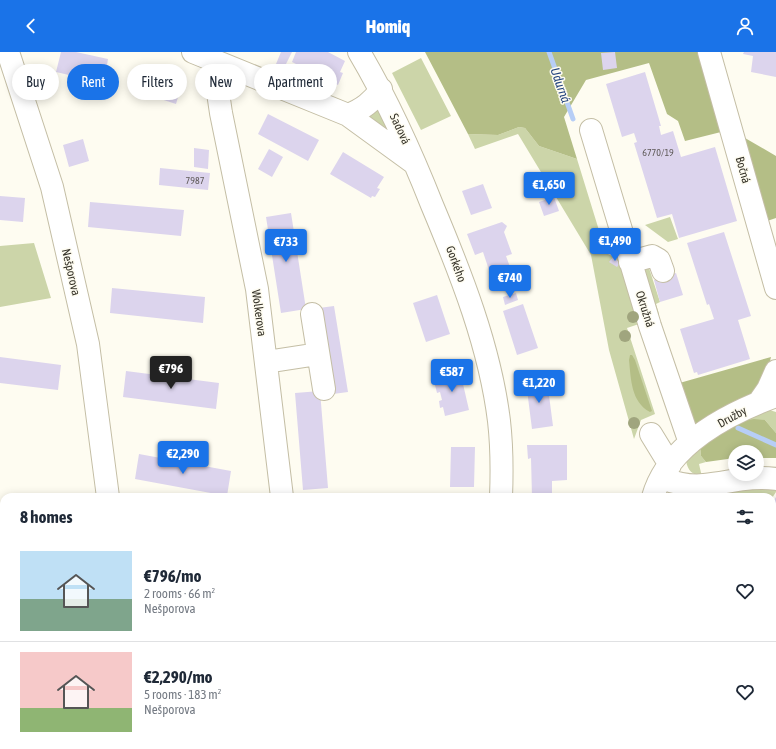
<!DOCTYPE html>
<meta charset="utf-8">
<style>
:root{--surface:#fff;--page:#f2f2f3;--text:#1f2937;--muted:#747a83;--line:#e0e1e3;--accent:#1a73e8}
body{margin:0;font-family:"Asap Condensed",sans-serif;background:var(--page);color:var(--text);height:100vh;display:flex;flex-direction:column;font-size:15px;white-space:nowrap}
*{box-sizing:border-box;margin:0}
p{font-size:13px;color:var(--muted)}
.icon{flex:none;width:22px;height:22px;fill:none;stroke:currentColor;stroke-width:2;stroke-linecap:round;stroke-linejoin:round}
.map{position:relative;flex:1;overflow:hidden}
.side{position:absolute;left:0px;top:441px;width:776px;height:256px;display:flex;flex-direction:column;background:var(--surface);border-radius:12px 12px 0 0;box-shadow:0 2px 10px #0003}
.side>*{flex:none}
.hud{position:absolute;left:12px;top:12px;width:400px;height:36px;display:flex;gap:8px}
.fabs{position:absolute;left:728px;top:393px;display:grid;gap:8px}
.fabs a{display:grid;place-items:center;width:36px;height:36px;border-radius:50%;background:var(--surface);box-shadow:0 2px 10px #0003;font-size:20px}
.price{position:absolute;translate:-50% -34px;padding:0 9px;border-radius:4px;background:var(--accent);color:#fff;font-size:13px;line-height:26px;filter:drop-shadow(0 1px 2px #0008)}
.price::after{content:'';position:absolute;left:50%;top:24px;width:12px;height:9px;margin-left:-6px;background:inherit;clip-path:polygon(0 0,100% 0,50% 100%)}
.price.selected{background:#222;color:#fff}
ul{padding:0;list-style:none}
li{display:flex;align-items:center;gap:12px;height:100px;padding:0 20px}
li+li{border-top:1px solid var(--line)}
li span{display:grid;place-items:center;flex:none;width:112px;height:80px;border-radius:0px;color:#555}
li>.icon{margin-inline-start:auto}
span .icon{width:48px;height:48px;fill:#fffc;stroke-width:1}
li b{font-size:17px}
h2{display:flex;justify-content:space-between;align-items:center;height:48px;padding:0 20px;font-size:17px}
.chip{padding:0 14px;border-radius:18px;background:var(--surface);box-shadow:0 2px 10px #0003;font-size:14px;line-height:36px}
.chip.selected{background:var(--accent);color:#fff}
header{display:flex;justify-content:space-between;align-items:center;height:52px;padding:0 20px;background:var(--accent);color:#fff;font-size:18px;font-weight:800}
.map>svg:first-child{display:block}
.green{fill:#ccd5a9}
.forest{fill:#b4be86}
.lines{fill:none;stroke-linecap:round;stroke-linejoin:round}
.stream{stroke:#b7cef6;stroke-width:5}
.building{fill:#dcd4ed}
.minor-casing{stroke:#c4bea5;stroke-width:24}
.minor{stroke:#fff;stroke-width:22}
.tree{fill:#a0a57e}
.labels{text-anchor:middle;stroke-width:3;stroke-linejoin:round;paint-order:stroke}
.number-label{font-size:10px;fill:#605b5a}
.street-label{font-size:12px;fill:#363329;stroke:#fefcf1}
.water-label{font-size:13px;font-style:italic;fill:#24457f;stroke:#fefcf1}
</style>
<header><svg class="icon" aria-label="back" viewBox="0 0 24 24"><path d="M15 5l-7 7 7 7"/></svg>Homiq<svg class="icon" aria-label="person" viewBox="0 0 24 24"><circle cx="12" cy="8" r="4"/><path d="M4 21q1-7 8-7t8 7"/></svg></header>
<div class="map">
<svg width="776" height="697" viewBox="0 0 776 697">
<rect width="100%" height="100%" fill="#fefcf1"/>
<path class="green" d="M 421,6 L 451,64 L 421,78 L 392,21 Z
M 378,56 L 391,81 L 369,67 L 369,64 Z
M 519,75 L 525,76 L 539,94 L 577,107 L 606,201 L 622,209 L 642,271 L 627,276 L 655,362 L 641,368 L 634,387 L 609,298 L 591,203 L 518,82 L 475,97 L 468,82 L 498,83 Z
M 670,165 L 678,187 L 668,190 L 645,173 Z
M 34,191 L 51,246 L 0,255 L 0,194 Z
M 649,216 L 660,250 L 656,252 L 659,262 L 656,263 L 641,217 Z
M 766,357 L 776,360 L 776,381 L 765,368 L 743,369 Z
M 700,394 L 701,404 L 706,410 L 699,412 L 702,425 C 692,422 688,419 686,409 Z
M 776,432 L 776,440 L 772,446 L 734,445 L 730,440 Z
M 772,480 L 776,482 L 776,557 L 772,555 Z
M 772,654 L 776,657 L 776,697 L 771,693 L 772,693 Z"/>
<path class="forest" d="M 425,0 L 705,0 L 725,79 L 685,89 L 678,69 L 667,62 L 649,11 L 586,28 L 564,65 L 577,107 L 539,94 L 525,76 L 519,75 L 498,83 L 468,82 Z
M 745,86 L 776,104 L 776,166 L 767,169 Z
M 630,303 L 632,303 L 635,308 L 652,359 L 650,360 C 631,350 631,327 629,308 Z
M 771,305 L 766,325 L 753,341 L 692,381 L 676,332 Z
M 754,367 L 765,368 L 776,381 L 776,406 L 757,406 L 757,400 L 735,400 L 735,406 L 706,410 L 701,404 L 700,394 L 743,369 Z
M 772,555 L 776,557 L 776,585 L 772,583 Z
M 735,693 L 771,693 L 774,697 L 742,697 Z"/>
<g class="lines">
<path class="stream" d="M 549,0 L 573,67
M 738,376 L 776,393"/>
</g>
<path class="building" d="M 61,0 L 76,0 L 108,7 L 104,31 L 56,20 Z
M 281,0 L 292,0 L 284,16 L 276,12 Z
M 296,0 L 328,0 L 345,9 L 340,20 L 343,21 L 338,33 L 292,10 Z
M 615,0 L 617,16 L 603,18 L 601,1 Z
M 744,0 L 776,0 L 776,25 L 751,20 L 753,4 L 743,2 Z
M 138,14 L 183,28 L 176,52 L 130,37 Z
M 645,20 L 661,74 L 659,74 L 661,83 L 673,79 L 681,105 L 715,95 L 737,169 L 679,186 L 672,162 L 657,166 L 634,91 L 637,90 L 634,81 L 622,85 L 606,32 Z
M 268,62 L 319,88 L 308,109 L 258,82 Z
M 83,87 L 89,109 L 69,115 L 63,93 Z
M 194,96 L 209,98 L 208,117 L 194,115 Z
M 269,97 L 283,105 L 272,125 L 258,117 Z
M 343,100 L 384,125 L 377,136 L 380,137 L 375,145 L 372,144 L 371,146 L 330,122 Z
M 160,116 L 210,121 L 208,138 L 159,133 Z
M 483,132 L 492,156 L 471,163 L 462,139 Z
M 0,144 L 25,146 L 23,170 L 0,168 Z
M 554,145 L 559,159 L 544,164 L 539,150 Z
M 90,150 L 184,158 L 181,184 L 88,175 Z
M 291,161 L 306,257 L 281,261 L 266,165 Z
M 502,170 L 507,174 L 504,180 L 512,202 L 506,204 L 514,226 L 494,233 L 483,200 L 475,203 L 467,182 Z
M 724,180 L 751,264 L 738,268 L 750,307 L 698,323 L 697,320 L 694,321 L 680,277 L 714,267 L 709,252 L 707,253 L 687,191 Z
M 613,205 L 620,211 L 617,215 L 609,210 Z
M 676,221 L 683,243 L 660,250 L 654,228 Z
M 112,236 L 205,245 L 203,271 L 110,261 Z
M 516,241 L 518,248 L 505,253 L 503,245 Z
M 437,243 L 450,282 L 426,290 L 413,251 Z
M 523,252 L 538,296 L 517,303 L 503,259 Z
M 334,254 L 348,340 L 333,342 L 319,256 Z
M 0,305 L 61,313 L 58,338 L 0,331 Z
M 126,319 L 219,331 L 216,357 L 123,345 Z
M 460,319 L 469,358 L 445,364 L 443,355 L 440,356 L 439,349 L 442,348 L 440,340 L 437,341 L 435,333 L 438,332 L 436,324 Z
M 547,328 L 553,374 L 532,377 L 526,330 Z
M 320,339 L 328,436 L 303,438 L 295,341 Z
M 527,393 L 567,393 L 567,428 L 552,429 L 552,445 L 532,445 L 531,406 L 528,407 Z
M 451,395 L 475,395 L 474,435 L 450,435 Z
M 139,402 L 231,419 L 227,444 L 135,427 Z
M 358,442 L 375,442 L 375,445 L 358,445 Z
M 776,445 L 776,475 L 772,473 L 772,451 Z
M 0,465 L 4,465 L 4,491 L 0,491 Z
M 0,552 L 4,553 L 4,579 L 0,578 Z
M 772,616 L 776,618 L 776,653 L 772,651 Z
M 0,664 L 5,695 L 0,697 Z
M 216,693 L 242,693 L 242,697 L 216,697 Z
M 447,693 L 472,693 L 472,697 L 447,697 Z"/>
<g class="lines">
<defs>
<path id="minor" d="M 8,0 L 52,135 L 88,292 L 108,445
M 193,0 L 348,63 L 414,111
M 359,0 C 388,49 411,100 432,153 C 461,222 490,295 499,369 C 502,395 502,420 501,445
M 709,0 L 776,236
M 213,7 L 221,61 L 257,237 L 282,445
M 348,63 C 363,57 372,50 381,37
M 591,78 L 650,274 L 690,391
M 630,210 L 652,204 L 659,208 L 663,219
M 312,262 L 324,337
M 266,310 L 318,302
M 759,350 L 768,337 L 776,319
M 651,382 L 670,413
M 661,426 C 675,431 690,435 704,433 C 728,431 751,423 776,427
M 653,445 C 668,392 729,361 776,344
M 0,518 L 4,519
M 1,590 L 4,615
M 772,600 L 776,603
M 14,693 L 14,697
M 204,693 L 206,697
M 291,693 L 292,697
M 336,693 L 341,697
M 668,693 L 669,697
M 705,693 L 711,697
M 501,697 L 501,693"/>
</defs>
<use href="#minor" class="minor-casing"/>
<use href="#minor" class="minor"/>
</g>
<g class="tree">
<circle cx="633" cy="265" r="6"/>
<circle cx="625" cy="284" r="6"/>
<circle cx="634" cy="371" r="6"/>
</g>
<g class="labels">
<g class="number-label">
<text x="658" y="104">6770/19</text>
<text x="195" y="132">7987</text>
</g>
<g class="street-label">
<text transform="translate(400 77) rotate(65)" y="4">Sadová</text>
<text transform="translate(743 118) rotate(74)" y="4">Bočná</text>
<text transform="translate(456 212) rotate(70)" y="4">Gorkého</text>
<text transform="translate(71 220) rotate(77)" y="4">Nešporova</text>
<text transform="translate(645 257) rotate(72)" y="4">Okružná</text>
<text transform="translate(259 261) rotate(82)" y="4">Wolkerova</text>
<text transform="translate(732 365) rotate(-29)" y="4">Družby</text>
</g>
<g class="water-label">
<text transform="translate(561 33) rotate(71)" y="5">Udurná</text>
</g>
</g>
</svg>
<div class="fabs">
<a><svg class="icon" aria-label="layers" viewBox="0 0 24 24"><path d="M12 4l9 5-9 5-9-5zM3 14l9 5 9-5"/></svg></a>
</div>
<b class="price" style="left:549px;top:154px">€1,650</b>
<b class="price" style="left:615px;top:210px">€1,490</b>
<b class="price" style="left:286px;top:211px">€733</b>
<b class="price" style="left:510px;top:247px">€740</b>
<b class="price selected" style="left:171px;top:338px">€796</b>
<b class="price" style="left:452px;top:341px">€587</b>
<b class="price" style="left:539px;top:352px">€1,220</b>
<b class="price" style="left:183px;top:423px">€2,290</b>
<div class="hud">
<a class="chip">Buy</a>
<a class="chip selected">Rent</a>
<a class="chip">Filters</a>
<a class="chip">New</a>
<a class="chip">Apartment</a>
</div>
<section class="side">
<h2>8 homes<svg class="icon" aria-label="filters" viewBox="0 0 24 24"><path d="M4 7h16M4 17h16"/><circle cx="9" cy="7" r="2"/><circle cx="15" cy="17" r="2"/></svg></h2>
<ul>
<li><span style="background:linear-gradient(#bfe0f5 60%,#7fa58c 0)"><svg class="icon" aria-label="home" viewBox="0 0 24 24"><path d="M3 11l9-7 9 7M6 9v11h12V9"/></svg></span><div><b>€796/mo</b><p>2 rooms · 66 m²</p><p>Nešporova</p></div><svg class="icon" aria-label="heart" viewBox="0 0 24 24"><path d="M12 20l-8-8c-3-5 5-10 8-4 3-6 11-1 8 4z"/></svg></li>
<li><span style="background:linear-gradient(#f6c9c9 70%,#8fb573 0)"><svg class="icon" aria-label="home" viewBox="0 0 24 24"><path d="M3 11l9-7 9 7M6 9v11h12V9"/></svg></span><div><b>€2,290/mo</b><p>5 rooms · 183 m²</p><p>Nešporova</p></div><svg class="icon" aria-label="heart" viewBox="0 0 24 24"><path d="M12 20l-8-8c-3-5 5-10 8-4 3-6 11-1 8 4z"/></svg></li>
</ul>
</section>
</div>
